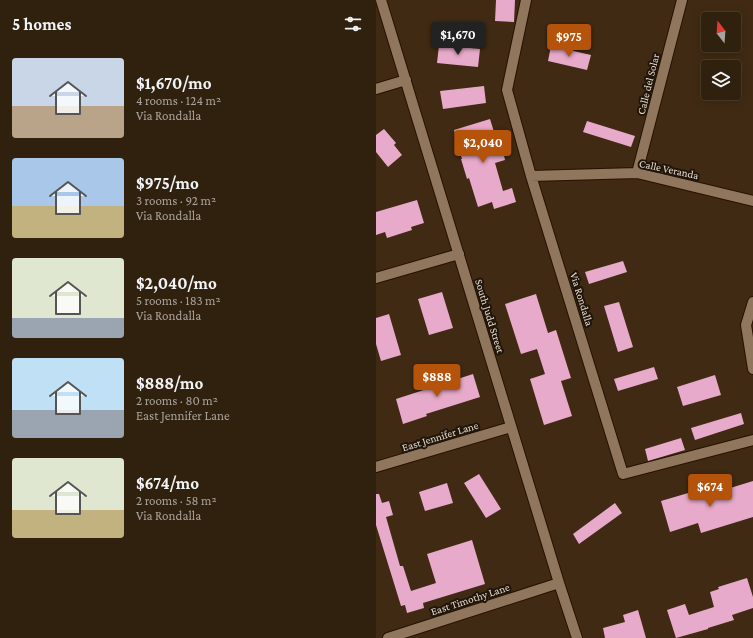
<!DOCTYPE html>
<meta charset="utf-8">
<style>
:root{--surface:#30200e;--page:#382817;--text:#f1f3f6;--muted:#a8a39e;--line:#4b3e2e;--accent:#b45309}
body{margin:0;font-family:"Crimson Pro",serif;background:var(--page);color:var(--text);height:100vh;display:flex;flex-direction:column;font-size:15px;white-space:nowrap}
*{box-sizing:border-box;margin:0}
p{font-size:13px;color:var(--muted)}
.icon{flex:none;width:22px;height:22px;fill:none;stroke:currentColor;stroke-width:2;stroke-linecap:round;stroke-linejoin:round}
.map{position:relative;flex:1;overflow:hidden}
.drawer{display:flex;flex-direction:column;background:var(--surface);width:376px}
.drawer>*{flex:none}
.needle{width:26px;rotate:343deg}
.tools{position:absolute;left:325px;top:12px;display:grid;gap:8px}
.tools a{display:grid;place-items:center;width:40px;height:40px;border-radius:4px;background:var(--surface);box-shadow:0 2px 10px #0003,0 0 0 1px var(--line);font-size:20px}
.price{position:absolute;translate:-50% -34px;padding:0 9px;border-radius:4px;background:var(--accent);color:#fff;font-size:13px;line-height:26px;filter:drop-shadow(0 1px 2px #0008)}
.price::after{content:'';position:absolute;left:50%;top:24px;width:12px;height:9px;margin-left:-6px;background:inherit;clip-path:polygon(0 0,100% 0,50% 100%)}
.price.active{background:#222;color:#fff}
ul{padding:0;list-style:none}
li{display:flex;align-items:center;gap:12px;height:100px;padding:0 12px}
li span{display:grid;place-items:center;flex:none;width:112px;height:80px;border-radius:4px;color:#555}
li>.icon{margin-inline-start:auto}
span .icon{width:48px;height:48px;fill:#fffc;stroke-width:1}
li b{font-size:17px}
h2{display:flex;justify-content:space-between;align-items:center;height:48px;padding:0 12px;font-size:17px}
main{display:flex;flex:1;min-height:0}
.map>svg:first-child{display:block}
.building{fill:#e8aaca}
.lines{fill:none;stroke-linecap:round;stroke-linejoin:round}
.minor-casing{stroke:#261100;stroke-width:12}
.minor{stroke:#90765d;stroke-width:10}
.labels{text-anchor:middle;stroke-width:4;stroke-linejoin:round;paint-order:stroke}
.street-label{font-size:11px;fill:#eadbce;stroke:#1f150b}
</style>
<main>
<section class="drawer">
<h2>5 homes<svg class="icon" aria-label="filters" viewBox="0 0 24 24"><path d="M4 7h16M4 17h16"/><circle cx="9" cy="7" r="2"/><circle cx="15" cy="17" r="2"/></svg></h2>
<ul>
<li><span style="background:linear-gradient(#c9d6e8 60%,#b9a48a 0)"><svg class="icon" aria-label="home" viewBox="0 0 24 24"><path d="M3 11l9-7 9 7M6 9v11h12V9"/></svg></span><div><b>$1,670/mo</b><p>4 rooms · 124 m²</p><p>Via Rondalla</p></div></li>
<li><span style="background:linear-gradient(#a9c7e8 60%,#c2b280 0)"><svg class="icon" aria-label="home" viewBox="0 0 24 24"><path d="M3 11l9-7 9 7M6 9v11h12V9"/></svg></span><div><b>$975/mo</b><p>3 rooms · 92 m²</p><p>Via Rondalla</p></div></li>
<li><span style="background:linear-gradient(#dfe7d0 75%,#9aa5b1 0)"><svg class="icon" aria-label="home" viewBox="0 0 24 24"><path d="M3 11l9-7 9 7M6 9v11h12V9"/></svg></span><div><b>$2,040/mo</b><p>5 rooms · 183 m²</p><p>Via Rondalla</p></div></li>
<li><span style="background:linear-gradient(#bfe0f5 65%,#9aa5b1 0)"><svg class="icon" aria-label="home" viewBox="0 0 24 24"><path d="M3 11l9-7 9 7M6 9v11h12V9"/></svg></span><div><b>$888/mo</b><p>2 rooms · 80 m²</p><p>East Jennifer Lane</p></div></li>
<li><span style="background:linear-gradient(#dfe7d0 65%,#c2b280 0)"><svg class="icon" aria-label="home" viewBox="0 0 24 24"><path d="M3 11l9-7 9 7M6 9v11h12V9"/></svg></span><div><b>$674/mo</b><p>2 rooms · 58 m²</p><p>Via Rondalla</p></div></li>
</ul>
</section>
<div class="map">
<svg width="377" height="638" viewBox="0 0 377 638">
<rect width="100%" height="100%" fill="#402a13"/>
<path class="building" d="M 120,0 L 139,0 L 138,22 L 119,21 Z
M 63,45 L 104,49 L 102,67 L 61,63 Z
M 175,46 L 215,55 L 211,70 L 172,61 Z
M 108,86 L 110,103 L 67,109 L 64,91 Z
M 114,119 L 123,148 L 126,147 L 129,160 L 119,163 L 127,191 L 136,188 L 140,202 L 118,209 L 116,202 L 102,207 L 93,178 L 91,179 L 85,159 L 86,159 L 78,130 Z
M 211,121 L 259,136 L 255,147 L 207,132 Z
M 8,129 L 20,143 L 18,145 L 26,155 L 12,167 L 0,152 L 0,135 Z
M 41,200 L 48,223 L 35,227 L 36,230 L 11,238 L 9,232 L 0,235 L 0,212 Z
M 247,261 L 251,272 L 213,284 L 209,272 Z
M 66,292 L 77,328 L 53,335 L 42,299 Z
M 160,294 L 172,333 L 180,330 L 195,378 L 185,381 L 196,416 L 168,425 L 154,379 L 169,374 L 161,349 L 145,354 L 129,304 Z
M 243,302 L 257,347 L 242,352 L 228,306 Z
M 13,314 L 25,355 L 5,361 L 0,344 L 0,318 Z
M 278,367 L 282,379 L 242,391 L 238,379 Z
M 97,374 L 104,397 L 50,414 L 51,416 L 27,424 L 20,399 Z
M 339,375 L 345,395 L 307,406 L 301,387 Z
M 365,413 L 368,424 L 319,440 L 315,428 Z
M 305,438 L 309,450 L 272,461 L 269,449 Z
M 103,474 L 125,509 L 110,518 L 88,483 Z
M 377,481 L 377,517 L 325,533 L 322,523 L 294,532 L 285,501 L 336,486 L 338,493 Z
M 71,483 L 77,503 L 49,511 L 43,492 Z
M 0,494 L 3,494 L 6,503 L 13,501 L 17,515 L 10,517 L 24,566 L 27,566 L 35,591 L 60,583 L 51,554 L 96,540 L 109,584 L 47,603 L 48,608 L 31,613 L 29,605 L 25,606 L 0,525 Z
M 239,503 L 246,513 L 203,544 L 197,534 Z
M 371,578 L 377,597 L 377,608 L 356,615 L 358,620 L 332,628 L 332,629 L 300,638 L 291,610 L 309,604 L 313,615 L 338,607 L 334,592 L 343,589 L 342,587 Z
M 262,610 L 270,638 L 229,638 L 227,628 L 249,622 L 247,615 Z"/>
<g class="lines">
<defs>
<path id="minor" d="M 5,0 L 183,583 L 201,638
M 150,0 L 131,90 L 155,176 L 247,474 L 377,440
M 0,89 L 30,80
M 261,173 L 306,0
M 155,176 L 261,173 L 377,201
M 0,278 L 83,254
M 377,302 L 370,325 L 377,369
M 0,467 L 135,427
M 12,638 L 183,583"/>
</defs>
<use href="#minor" class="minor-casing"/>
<use href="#minor" class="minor"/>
</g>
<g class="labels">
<g class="street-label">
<text transform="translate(272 84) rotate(-76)" y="4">Calle del Solar</text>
<text transform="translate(293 169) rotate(12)" y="4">Calle Veranda</text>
<text transform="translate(206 299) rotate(73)" y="4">Via Rondalla</text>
<text transform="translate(114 316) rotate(73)" y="4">South Judd Street</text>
<text transform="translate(64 436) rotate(-17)" y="4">East Jennifer Lane</text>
<text transform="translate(94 599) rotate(-18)" y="4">East Timothy Lane</text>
</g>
</g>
</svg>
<div class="tools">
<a><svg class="needle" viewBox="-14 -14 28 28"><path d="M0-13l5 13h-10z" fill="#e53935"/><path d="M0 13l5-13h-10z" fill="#a8a39e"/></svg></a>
<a><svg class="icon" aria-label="layers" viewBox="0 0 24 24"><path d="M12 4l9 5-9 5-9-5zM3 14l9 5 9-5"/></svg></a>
</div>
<b class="price active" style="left:82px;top:56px">$1,670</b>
<b class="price" style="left:193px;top:58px">$975</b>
<b class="price" style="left:107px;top:164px">$2,040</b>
<b class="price" style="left:61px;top:398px">$888</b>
<b class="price" style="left:334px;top:508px">$674</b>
</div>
</main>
